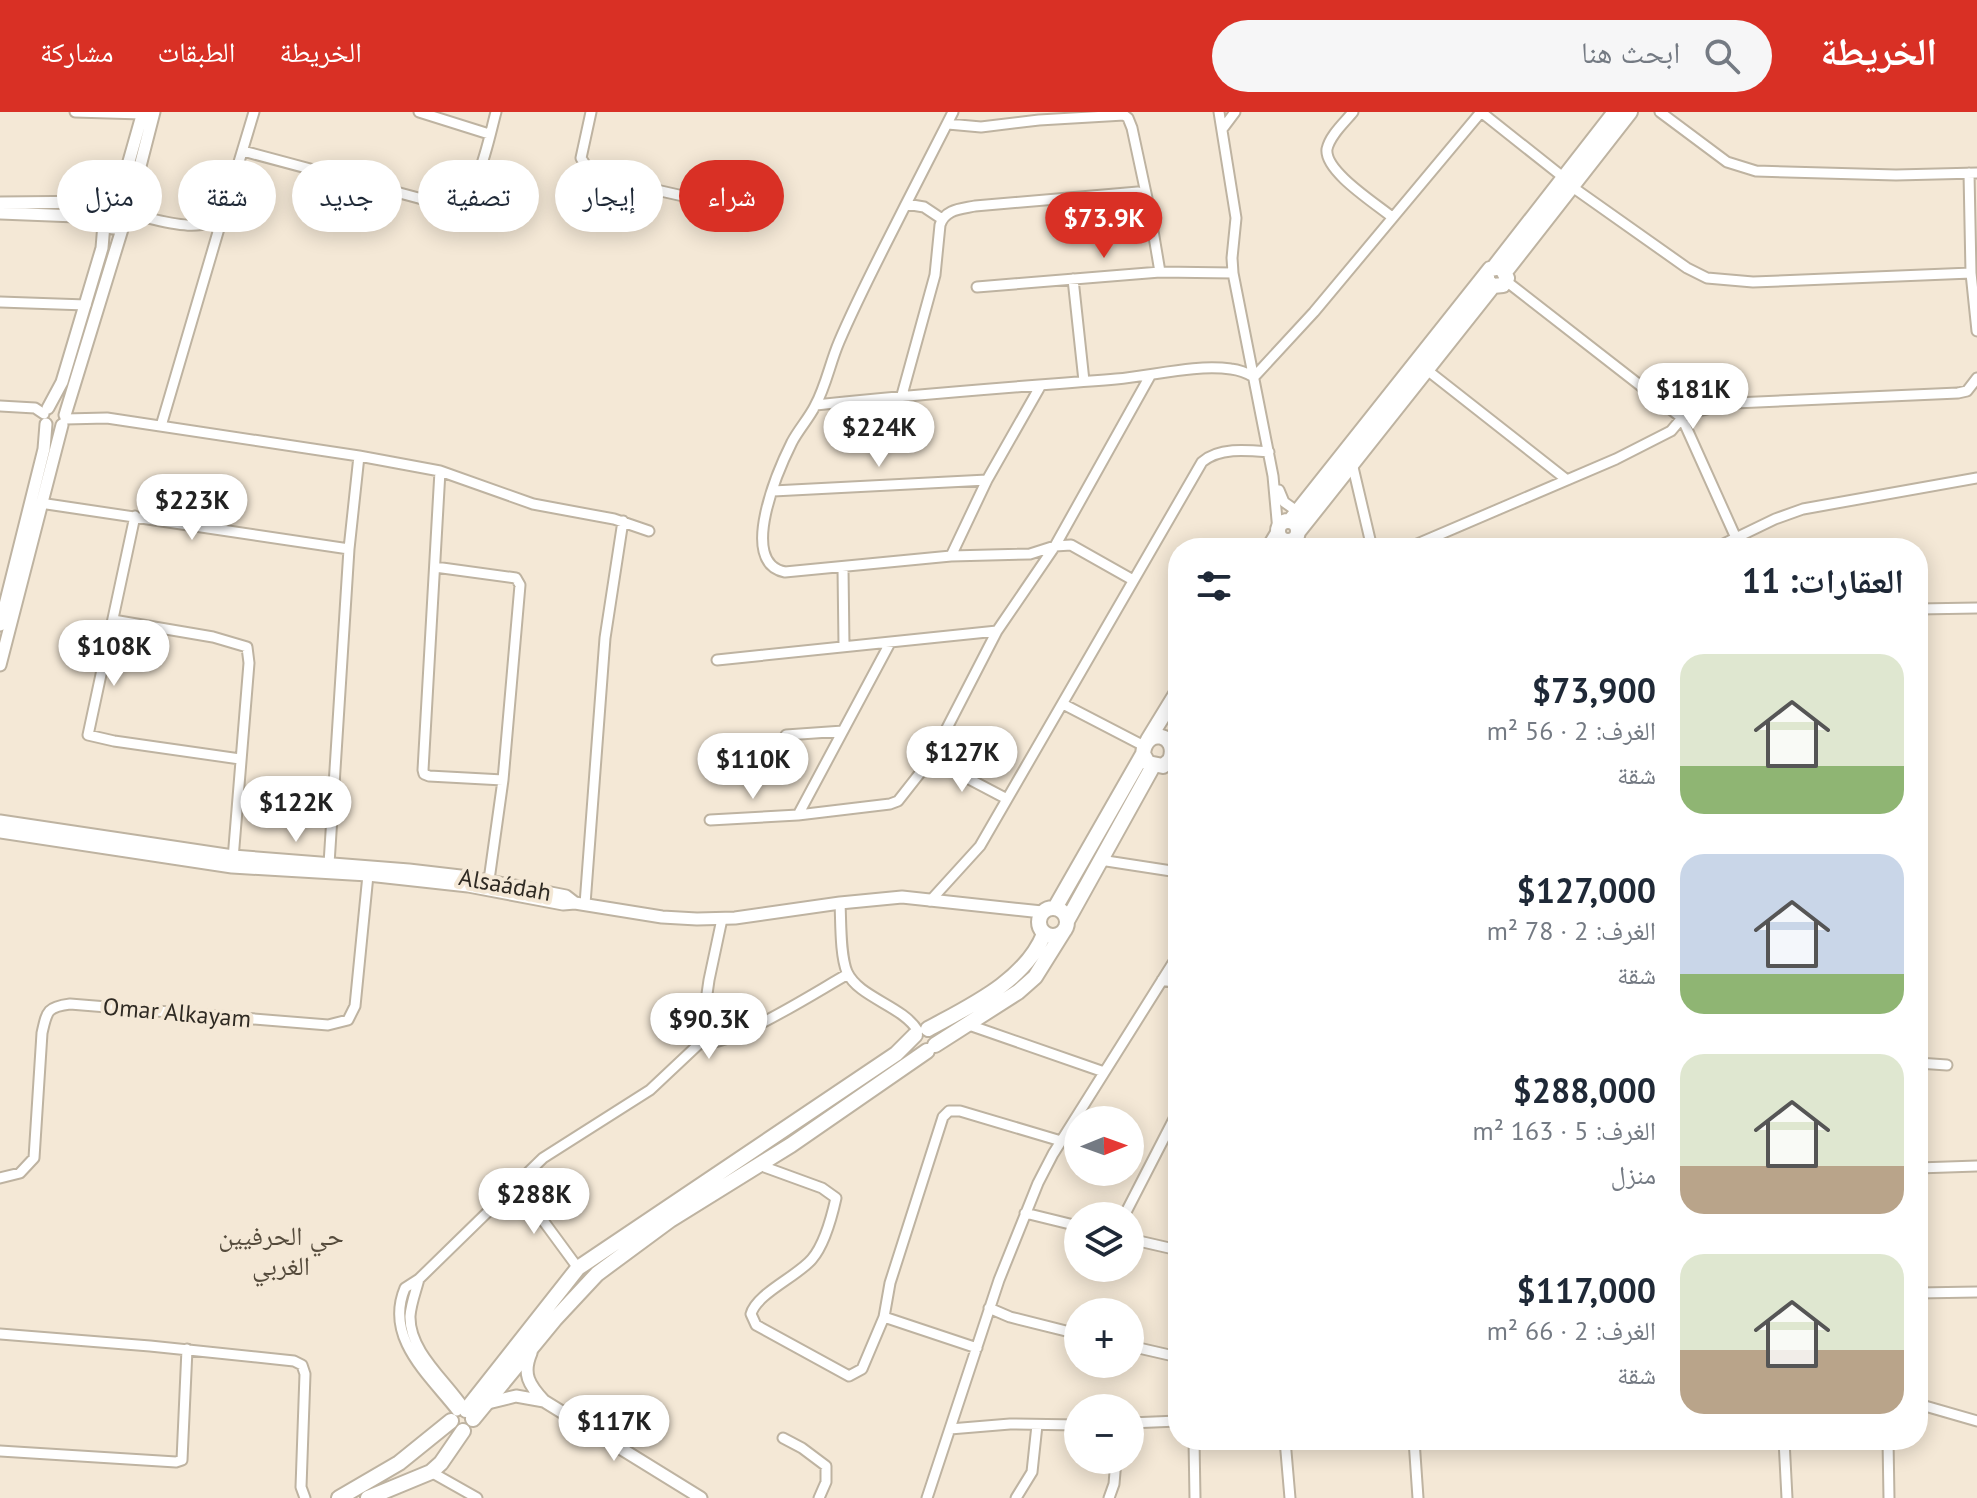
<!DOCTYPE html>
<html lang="ar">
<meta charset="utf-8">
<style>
:root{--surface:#fff;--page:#f6f6f7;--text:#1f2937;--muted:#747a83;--accent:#d93025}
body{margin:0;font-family:"PT Sans","Noto Naskh Arabic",sans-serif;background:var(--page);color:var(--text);direction:rtl;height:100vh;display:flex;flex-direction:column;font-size:30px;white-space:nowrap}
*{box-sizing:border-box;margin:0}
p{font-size:26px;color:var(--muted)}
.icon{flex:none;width:44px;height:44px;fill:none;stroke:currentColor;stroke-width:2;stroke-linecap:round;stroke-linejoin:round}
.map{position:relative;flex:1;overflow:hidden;direction:ltr}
.drawer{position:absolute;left:1168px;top:426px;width:760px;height:912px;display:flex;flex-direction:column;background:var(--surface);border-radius:32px;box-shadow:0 4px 20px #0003;direction:rtl}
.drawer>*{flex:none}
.hud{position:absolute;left:24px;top:48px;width:760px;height:72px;direction:rtl;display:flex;gap:16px}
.needle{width:52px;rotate:89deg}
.tools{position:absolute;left:1064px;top:994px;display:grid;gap:16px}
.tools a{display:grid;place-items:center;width:80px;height:80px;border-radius:50%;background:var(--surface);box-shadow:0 4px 20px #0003;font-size:40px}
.price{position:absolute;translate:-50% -68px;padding:0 18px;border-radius:28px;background:#fff;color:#222;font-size:26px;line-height:52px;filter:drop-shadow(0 2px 4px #0008)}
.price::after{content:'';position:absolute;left:50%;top:48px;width:24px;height:18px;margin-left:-12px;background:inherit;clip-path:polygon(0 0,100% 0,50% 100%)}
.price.selected{background:var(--accent);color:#fff}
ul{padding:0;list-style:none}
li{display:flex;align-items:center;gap:24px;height:200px;padding:0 24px}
li span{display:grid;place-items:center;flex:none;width:224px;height:160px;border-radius:24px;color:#555}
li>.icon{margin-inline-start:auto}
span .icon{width:96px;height:96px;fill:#fffc;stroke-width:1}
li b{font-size:34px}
h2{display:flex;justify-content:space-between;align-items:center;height:96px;padding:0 24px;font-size:34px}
.chip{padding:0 28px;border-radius:36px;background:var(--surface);box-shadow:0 4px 20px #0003;font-size:28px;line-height:72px}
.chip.selected{background:var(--accent);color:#fff}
header{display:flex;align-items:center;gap:48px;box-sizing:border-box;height:112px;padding:0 40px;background:var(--accent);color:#fff}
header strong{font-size:38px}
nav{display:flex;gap:44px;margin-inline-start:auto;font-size:28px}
.search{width:560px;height:72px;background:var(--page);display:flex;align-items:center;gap:20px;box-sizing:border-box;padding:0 28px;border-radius:44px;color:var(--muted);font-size:30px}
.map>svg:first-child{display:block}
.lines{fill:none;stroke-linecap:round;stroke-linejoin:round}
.minor-casing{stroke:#beb3a1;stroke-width:13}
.tertiary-casing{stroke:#beb3a1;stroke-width:15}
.primary-casing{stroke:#beb3a1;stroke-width:18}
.minor{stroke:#fff;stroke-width:9}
.tertiary{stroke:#fff;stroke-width:11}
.primary{stroke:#fff;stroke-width:14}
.labels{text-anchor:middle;stroke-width:8;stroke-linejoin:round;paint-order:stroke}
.street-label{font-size:24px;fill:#2f2a23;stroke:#f4e8d6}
.neighbourhood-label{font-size:26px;fill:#554b3c;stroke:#f4e8d6}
</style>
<header>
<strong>الخريطة</strong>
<div class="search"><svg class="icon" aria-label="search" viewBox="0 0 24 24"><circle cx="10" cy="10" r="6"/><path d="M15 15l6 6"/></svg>ابحث هنا</div>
<nav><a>الخريطة</a><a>الطبقات</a><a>مشاركة</a></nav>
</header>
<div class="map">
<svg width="1977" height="1386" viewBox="0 0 1977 1386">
<rect width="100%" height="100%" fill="#f4e8d6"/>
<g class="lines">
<defs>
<path id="minor" d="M 75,0 L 142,2
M 419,0 L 489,22
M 591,0 L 581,46 L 588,57 L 621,70 L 683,84
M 1219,0 L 1236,106 L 1232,146 L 1233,161 L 1273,364 L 1278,419
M 1353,0 C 1345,10 1330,23 1327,37 C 1324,59 1375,91 1392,105
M 1481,0 L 1563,65
M 1660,0 L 1727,50 L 1756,59 L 1896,63 L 1977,61
M 948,12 L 981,15 L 1039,8 L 1124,3 L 1128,6 L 1132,16 L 1147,86
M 1223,16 L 1235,0
M 243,39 L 452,95 C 478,88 489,25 496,0
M 1969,61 L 1971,161 L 1977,219
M 1571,74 L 1687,156 L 1707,166 L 1753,170 L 1971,161
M 906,92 L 953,0
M 130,102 C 157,107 200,124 223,103 L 254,0
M 942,107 L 924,95 L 906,92 C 883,138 859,183 839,230 C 830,251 826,274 815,294 C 809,306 799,317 792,330 C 779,356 737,451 785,460 L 951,444 L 1030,442 L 1055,434 L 1071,433 L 1133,468
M 1073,167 L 1084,269
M 1506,169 L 1682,306 L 1736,426
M 977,175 L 1160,160 L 1233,161
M 0,190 L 86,193
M 1427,258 L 1567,368
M 902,283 L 935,163 L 940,113 C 945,97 961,97 975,94 L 1138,80 L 1148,89 L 1160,160
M 816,293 C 916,282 1016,275 1116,267 C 1153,264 1194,252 1231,257 C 1240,258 1247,261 1254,265 L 1314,200 L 1481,0
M 0,294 L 35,296 L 44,302
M 65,307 L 107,306 L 359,344 L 440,359 L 533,392 L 614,407 L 649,419
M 161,314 L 223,103
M 1352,351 L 1372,436
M 440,359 L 423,658 L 424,662 L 429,664 L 503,668
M 1279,378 L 1284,390 L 1298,400
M 773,379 L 987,368
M 40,391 L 349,437
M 135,404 L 88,623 L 114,629 L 240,647
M 1298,422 L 1300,436
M 1290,430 L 1291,436
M 1408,436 L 1616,347 L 1671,319 L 1682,306 L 1698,299 L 1735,291 L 1958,281 L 1967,279 L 1977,266
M 1715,436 L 1775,407 L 1803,397 L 1977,366
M 951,444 L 987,368 L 1041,273
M 435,455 L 516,466 L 520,473 L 503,668 L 489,768
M 843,456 L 844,534
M 1918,497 L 1977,496
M 113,508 L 213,525 L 247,535 L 249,551 L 233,747
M 717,548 L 997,519
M 1063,592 L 1144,634
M 786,623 L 843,619
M 931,647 L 1007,687
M 798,703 L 890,531
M 710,708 L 798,703 L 890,692 L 898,689 L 931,647 L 997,519 L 1055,434 L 1150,264
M 1100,748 L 1178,760
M 329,752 L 349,437 L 359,344
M 930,789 L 980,734 L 1202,350 C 1219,335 1247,338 1269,340
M 840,791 C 841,810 840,843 847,860 C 859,886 902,893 918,919
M 585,792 L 605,526 L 623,409
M 722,807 L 709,868 L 700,931 C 730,936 817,879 848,862
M 1162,868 L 1178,871
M 969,913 L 1104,960
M 1918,951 L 1947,953
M 759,1053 L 822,1076 L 836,1086 C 832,1104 824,1133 812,1147 C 798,1164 756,1182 751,1202 L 756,1213 L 849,1264 L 862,1257 L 884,1205
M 1918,1056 L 1977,1054
M 0,1066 L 20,1061 L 34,1046 L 42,921 C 47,899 47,895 70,892 L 328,913 L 348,908 L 355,894 L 368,763
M 517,1073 L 578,1156
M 1025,1101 L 1078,1114
M 1124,1104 L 1178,999
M 1130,1127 L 1178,1138
M 419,1167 C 416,1179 411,1191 410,1204 C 409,1240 447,1269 465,1297
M 1918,1181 L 1977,1180
M 989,1196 L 1010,1205 L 1078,1222
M 0,1222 L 150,1234 L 294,1249 L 302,1253 L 305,1262 L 301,1375 L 305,1386
M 1130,1234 L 1178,1245
M 977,1236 L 884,1205 L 890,1171 L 943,1005 L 949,999 L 960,999 L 1061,1029
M 1918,1292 L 1977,1309
M 457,1299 C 429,1263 384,1226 405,1176 L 419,1167 L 543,1046 L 650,978 L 700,931
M 1130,1311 L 1178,1309
M 950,1317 L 1010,1312 L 1078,1313
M 783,1326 L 802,1336 L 826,1354 L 826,1370 L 819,1386
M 1194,1328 L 1195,1386
M 1285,1328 L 1290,1386
M 1414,1328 L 1418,1386
M 1784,1328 L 1787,1386
M 1888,1328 L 1889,1386
M 0,1339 L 176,1350 L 182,1348 L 187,1237
M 431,1360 L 477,1386
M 927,1386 L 999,1168 L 1038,1071 L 1053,1042 L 1178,843
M 1016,1386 L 1032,1360 L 1037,1313
M 1109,1386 L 1114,1372 L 1116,1348"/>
<path id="tertiary" d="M100 101a15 15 0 1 1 30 0a15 15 0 1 1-30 0Z
M 110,87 L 126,60 L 143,0
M 0,91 L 105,90
M 129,97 L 154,0
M 0,101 L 101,105
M 48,296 L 62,270 L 102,136 L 104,112
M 65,303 L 123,114
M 0,513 L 44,337 L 46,312
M 0,553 L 62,313
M 0,709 L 233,744 L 409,758 L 469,765 L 566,784 L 575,791
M 0,720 L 232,755 L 368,763 L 468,774 L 563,792 L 575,791 L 662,805 L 697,807 L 735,806 L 840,791 L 902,785 L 1042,800
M 531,1241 C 522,1262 529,1273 544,1289
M 488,1291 L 516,1284 L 544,1289 L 701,1386"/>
<path id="primary" d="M 1495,154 L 1615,0
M 1505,160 L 1630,0
M1278 419a10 10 0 1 1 20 0a10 10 0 1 1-20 0Z
M 1290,409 L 1490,157 L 1501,155 L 1507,166 L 1503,173 L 1493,174 L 1487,169 L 1487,162
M 1298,420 L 1493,174
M 1269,436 L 1278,421
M 1148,628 L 1178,579
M 1172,633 L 1178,615
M1039 810a14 14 0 1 1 28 0a14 14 0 1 1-28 0Z
M 1055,796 L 1143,642 C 1145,614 1180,622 1170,648 L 1163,654 L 1148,651 L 1143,642
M 1067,809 L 1153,654
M 928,917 C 970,894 1025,869 1044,822
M 935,933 L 1018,880 L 1035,865 L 1065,817
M 466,1298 L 578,1156 L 896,942 L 915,923
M 473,1307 L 555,1207 L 597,1162 L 670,1108 L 791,1033 L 927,939
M 339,1386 L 399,1351 L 451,1309
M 368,1386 L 431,1360 L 441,1351 L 463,1319"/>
</defs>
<use href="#minor" class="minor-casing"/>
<use href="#tertiary" class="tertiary-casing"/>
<use href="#primary" class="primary-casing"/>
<use href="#minor" class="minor"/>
<use href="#tertiary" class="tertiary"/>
<use href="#primary" class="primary"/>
</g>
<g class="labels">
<g class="street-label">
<text transform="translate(505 773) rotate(10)" y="8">Alsaádah</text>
<text transform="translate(177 901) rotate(5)" y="8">Omar Alkayam</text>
</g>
<g class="neighbourhood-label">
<text x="281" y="1133">حي الحرفيين<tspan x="281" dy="30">الغربي</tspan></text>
</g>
</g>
</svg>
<div class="tools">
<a><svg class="needle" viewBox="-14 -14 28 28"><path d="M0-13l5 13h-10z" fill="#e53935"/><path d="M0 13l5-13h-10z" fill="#747a83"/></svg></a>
<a><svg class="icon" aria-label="layers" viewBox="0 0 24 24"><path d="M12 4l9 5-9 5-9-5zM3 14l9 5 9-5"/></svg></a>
<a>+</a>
<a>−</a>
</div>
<b class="price selected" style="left:1104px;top:148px">$73.9K</b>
<b class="price" style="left:1693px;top:319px">$181K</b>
<b class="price" style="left:879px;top:357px">$224K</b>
<b class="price" style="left:192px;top:430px">$223K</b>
<b class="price" style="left:114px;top:576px">$108K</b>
<b class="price" style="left:962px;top:682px">$127K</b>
<b class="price" style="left:753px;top:689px">$110K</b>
<b class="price" style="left:296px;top:732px">$122K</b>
<b class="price" style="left:709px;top:949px">$90.3K</b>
<b class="price" style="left:534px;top:1124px">$288K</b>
<b class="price" style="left:614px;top:1351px">$117K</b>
<div class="hud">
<a class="chip selected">شراء</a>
<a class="chip">إيجار</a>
<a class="chip">تصفية</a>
<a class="chip">جديد</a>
<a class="chip">شقة</a>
<a class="chip">منزل</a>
</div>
<section class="drawer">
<h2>العقارات: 11<svg class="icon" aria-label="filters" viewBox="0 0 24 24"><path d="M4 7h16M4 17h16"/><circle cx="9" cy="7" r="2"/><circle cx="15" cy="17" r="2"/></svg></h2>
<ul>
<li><span style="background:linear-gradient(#dfe7d0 70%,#8fb573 0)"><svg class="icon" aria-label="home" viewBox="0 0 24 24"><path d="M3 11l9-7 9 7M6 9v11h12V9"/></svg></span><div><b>$73,900</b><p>الغرف: 2 · 56 m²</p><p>شقة</p></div></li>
<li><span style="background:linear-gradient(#c9d6e8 75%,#8fb573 0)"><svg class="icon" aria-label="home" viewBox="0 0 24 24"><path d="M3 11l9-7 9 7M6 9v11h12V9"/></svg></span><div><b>$127,000</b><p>الغرف: 2 · 78 m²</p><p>شقة</p></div></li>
<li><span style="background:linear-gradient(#dfe7d0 70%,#b9a48a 0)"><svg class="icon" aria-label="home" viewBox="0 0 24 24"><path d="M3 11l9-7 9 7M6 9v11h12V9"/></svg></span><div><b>$288,000</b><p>الغرف: 5 · 163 m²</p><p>منزل</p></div></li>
<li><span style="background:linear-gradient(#dfe7d0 60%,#b9a48a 0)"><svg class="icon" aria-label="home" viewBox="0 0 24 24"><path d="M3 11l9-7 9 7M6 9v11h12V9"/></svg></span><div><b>$117,000</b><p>الغرف: 2 · 66 m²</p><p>شقة</p></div></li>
</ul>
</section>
</div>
